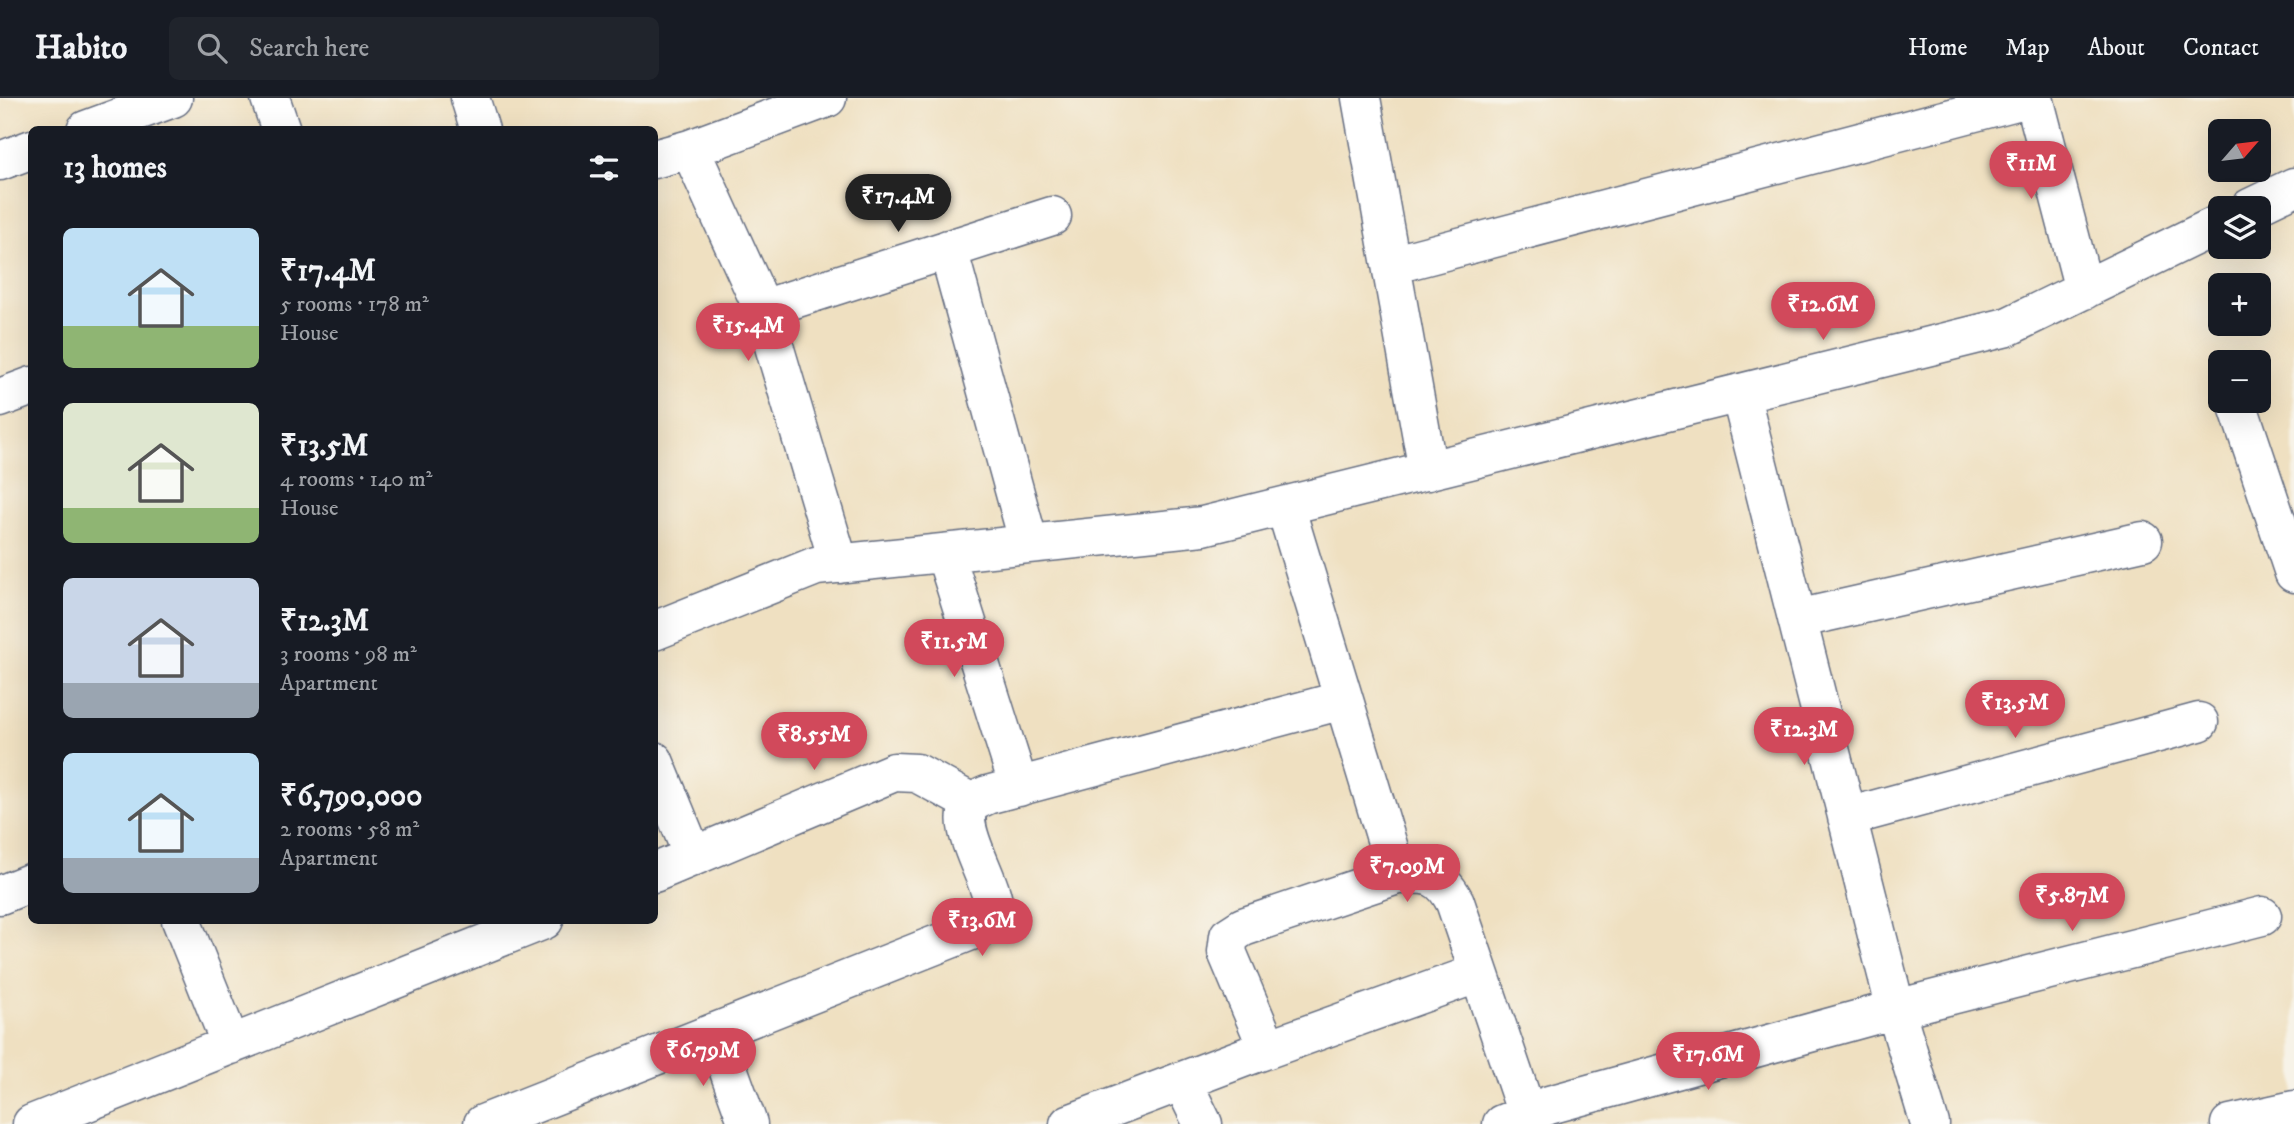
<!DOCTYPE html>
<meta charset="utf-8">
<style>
:root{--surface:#171b24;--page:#20242c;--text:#f1f3f6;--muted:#9ea1a6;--line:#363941;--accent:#d1495b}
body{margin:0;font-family:"IM FELL DW Pica",serif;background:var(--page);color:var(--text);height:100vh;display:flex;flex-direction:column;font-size:26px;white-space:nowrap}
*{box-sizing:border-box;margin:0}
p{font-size:23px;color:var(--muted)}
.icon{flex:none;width:38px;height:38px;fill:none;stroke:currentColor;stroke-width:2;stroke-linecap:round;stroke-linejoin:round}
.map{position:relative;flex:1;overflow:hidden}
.drawer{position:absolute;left:28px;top:28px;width:630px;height:798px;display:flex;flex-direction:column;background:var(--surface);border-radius:10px;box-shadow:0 7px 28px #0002}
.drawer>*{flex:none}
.needle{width:46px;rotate:62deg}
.fabs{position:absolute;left:2208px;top:21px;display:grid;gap:14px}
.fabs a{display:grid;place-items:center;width:63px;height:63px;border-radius:10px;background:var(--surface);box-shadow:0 7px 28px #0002;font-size:35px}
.price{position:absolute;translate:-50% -60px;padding:0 16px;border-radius:24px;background:var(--accent);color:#fff;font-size:23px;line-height:46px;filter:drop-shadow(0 2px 4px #0008)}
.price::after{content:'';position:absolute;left:50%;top:42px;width:21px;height:16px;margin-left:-10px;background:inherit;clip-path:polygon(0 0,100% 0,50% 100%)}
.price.current{background:#222;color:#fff}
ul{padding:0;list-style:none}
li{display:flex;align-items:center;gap:21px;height:175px;padding:0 35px}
li span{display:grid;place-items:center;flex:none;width:196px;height:140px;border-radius:10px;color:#555}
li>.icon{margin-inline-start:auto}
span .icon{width:84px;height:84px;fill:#fffc;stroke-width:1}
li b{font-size:30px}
h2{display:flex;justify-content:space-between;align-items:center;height:84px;padding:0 35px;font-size:30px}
header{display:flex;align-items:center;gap:42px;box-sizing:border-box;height:98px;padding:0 35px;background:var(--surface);border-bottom:2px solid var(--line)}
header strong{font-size:33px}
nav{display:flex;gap:38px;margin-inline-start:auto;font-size:24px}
.search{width:490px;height:63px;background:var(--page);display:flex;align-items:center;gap:18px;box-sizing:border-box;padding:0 24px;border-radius:10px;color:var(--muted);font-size:26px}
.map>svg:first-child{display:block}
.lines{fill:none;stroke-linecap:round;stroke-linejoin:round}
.minor-casing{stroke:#656d81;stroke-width:41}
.minor{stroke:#fff;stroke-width:38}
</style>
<header>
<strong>Habito</strong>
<div class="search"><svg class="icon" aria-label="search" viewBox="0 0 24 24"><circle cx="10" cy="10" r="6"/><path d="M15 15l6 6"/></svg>Search here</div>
<nav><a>Home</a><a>Map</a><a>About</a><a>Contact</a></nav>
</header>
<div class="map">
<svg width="2294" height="1026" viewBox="0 0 2294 1026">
<rect width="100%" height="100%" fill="#f7f3e8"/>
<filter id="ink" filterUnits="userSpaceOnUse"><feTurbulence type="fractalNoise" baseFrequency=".0143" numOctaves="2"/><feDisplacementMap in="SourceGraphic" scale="14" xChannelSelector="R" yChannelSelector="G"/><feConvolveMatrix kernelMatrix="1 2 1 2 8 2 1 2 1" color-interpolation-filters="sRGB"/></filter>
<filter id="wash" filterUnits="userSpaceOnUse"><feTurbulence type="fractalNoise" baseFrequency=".00686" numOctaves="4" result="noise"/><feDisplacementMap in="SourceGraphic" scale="28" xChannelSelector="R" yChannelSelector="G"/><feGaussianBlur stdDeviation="1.57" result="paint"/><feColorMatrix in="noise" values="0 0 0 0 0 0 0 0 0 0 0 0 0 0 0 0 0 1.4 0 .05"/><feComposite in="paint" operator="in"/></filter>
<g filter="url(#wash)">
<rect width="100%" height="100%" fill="#efe0c1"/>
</g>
<g filter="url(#ink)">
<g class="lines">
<defs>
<path id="minor" d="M 270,0 L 281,32
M 470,0 L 480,32
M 1361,0 L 1428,373
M 2034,0 L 2084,192
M 86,32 L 173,0
M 690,51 L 763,211 L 839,466
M 654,61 L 690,51 L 827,0
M 0,63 L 32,51
M 2250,110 L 2294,89
M 948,151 L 1029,446
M 1391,167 L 2028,0
M 763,211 L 1052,118
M 1740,295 L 1898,920 L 1930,1026
M 0,300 L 32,288
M 2238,308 L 2294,475
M 1285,408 L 1397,777
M 945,455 L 1019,689
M 1797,521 L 2143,443
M 654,533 L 816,468 L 1203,428 L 2007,229 L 2221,125
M 654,663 L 693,758
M 1847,719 L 2199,624
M 654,775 L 894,674 L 917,675 L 972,705
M 0,797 L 32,784
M 181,822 L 231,947
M 715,934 L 748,1026
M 1268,951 L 1227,854 L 1229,838 L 1243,829 L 1397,777 C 1427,775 1440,775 1455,804 L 1527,1016
M 1182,983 L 1203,1026
M 32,1026 L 544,822
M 483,1026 L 986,827 C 988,824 991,822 993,818 C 1001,792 950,728 972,705 C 976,702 983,699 987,697 L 1343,602
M 1069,1026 L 1248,958 L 1479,875
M 1502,1026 L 1549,1007 L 1896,911 L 2262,818
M 2230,1026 L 2294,1012"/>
</defs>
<use href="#minor" class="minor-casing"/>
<use href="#minor" class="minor"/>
</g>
</g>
</svg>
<div class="fabs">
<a><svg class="needle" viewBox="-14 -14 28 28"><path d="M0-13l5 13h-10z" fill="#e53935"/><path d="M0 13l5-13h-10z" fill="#9ea1a6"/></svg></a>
<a><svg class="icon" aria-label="layers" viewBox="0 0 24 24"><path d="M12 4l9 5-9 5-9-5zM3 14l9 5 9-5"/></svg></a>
<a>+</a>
<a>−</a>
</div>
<b class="price" style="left:2031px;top:103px">₹11M</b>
<b class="price current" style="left:898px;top:136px">₹17.4M</b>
<b class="price" style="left:1823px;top:244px">₹12.6M</b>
<b class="price" style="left:748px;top:265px">₹15.4M</b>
<b class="price" style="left:954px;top:581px">₹11.5M</b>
<b class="price" style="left:2015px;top:642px">₹13.5M</b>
<b class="price" style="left:1804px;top:669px">₹12.3M</b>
<b class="price" style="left:814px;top:674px">₹8.55M</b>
<b class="price" style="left:1407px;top:806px">₹7.09M</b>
<b class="price" style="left:2072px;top:835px">₹5.87M</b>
<b class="price" style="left:982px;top:860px">₹13.6M</b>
<b class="price" style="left:703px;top:990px">₹6.79M</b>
<b class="price" style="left:1708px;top:994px">₹17.6M</b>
<section class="drawer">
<h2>13 homes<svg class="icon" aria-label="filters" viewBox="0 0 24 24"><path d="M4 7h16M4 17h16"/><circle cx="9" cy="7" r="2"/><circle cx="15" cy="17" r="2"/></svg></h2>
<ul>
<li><span style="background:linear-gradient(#bfe0f5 70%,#8fb573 0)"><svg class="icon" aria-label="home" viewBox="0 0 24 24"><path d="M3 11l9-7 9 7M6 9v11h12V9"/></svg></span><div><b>₹17.4M</b><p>5 rooms · 178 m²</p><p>House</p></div></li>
<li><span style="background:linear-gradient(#dfe7d0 75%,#8fb573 0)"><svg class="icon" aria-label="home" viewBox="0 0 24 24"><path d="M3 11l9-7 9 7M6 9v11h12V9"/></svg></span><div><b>₹13.5M</b><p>4 rooms · 140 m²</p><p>House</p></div></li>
<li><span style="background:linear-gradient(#c9d6e8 75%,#9aa5b1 0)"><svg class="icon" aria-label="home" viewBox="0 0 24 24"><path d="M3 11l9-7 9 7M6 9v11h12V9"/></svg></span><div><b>₹12.3M</b><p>3 rooms · 98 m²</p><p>Apartment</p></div></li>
<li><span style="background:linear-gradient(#bfe0f5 75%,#9aa5b1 0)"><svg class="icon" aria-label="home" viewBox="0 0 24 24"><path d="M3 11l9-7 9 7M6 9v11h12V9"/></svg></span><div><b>₹6,790,000</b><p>2 rooms · 58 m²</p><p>Apartment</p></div></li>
</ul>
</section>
</div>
